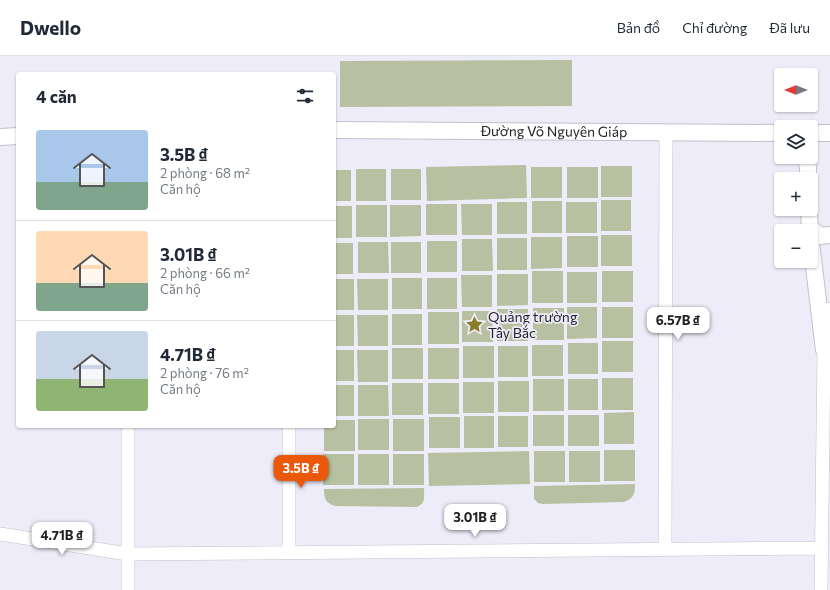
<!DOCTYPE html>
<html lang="vi">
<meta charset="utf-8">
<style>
:root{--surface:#fff;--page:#f6f6f7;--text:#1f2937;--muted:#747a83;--line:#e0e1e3;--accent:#ea580c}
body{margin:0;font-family:Commissioner,sans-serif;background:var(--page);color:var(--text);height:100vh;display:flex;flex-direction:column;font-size:15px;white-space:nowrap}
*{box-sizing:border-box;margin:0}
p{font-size:13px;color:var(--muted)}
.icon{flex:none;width:22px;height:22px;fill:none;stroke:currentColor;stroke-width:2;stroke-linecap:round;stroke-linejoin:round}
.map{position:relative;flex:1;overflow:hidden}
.drawer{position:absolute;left:16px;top:16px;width:320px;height:356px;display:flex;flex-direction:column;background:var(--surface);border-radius:4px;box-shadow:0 1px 3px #0004}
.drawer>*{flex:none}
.needle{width:26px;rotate:270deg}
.tools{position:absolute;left:774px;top:12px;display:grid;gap:8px}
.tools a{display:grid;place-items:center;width:44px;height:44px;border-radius:4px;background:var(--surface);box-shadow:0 1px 3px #0004;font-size:20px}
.price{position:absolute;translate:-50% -34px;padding:0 9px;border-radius:8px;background:#fff;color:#222;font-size:13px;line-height:26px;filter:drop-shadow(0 1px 2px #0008)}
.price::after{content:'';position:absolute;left:50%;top:24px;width:12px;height:9px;margin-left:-6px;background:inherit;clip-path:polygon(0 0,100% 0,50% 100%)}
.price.on{background:var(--accent);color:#fff}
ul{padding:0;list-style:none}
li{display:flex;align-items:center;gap:12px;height:100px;padding:0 20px}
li+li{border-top:1px solid var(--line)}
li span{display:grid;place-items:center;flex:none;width:112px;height:80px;border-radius:4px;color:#555}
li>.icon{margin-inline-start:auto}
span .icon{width:48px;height:48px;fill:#fffc;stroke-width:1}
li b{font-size:17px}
h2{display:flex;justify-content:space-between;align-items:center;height:48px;padding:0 20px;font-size:17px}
header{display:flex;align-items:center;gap:24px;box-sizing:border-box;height:56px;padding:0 20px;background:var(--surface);border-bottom:1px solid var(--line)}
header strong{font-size:19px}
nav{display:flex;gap:22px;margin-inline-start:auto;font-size:14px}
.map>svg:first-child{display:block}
.green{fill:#b7c0a1}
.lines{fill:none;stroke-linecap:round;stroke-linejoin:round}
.minor-casing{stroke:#c2c0cd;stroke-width:14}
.major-casing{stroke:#c2c0cd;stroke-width:18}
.minor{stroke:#fff;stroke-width:13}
.major{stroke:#fff;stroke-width:16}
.labels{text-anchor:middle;stroke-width:3.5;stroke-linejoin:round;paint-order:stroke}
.street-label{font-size:14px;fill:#242328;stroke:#efecfa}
.poi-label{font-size:14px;fill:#242328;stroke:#efecfa;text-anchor:start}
</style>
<header>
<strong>Dwello</strong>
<nav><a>Bản đồ</a><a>Chỉ đường</a><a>Đã lưu</a></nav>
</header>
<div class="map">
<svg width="830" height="534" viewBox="0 0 830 534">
<rect width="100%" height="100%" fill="#efecfa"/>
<path class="green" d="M 572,4 L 572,50 L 340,51 L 340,5 Z
M 526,109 L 527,142 L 427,145 L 426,111 Z
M 601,110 L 632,110 L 632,141 L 601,141 Z
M 531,111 L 562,111 L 562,142 L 531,142 Z
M 567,111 L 598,111 L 598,142 L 567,142 Z
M 356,113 L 386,113 L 386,145 L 356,145 Z
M 391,113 L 421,113 L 421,144 L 391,144 Z
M 334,114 L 351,114 L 351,145 L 334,145 Z
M 601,144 L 631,144 L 631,175 L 601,175 Z
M 532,145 L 562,145 L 562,177 L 532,177 Z
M 497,146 L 527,146 L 527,178 L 497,178 Z
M 566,146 L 597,146 L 597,177 L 566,177 Z
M 426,148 L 457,148 L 457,179 L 426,179 Z
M 461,148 L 492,148 L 492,179 L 462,179 Z
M 356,149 L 387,149 L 387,181 L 356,181 Z
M 390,149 L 421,149 L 421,180 L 390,181 Z
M 334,150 L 352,150 L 352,182 L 334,182 Z
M 601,179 L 632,179 L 632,210 L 601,210 Z
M 567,180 L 598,180 L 598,211 L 567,211 Z
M 531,181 L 562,181 L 562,212 L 531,213 Z
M 497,182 L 527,182 L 527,214 L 497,214 Z
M 462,183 L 492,183 L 493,215 L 462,215 Z
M 427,185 L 457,185 L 457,216 L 427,216 Z
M 358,186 L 388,186 L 389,217 L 358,217 Z
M 391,186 L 421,186 L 421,217 L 391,217 Z
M 334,187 L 353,187 L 353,218 L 334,218 Z
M 532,215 L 563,215 L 563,247 L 532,247 Z
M 602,215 L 633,215 L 633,246 L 602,246 Z
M 567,216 L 597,216 L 597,247 L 567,247 Z
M 497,218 L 528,218 L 528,249 L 497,250 Z
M 461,219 L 492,219 L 492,251 L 462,251 Z
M 392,222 L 422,222 L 422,253 L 392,253 Z
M 427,222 L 457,222 L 457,253 L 427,253 Z
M 334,223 L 354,223 L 354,254 L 334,254 Z
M 357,223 L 388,223 L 388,254 L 358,254 Z
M 567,251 L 597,251 L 597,282 L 567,283 Z
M 602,251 L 633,251 L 633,282 L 602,282 Z
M 533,252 L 564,252 L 564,284 L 533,284 Z
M 497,253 L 528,253 L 528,285 L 497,285 Z
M 462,255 L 492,255 L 493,286 L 462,286 Z
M 428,256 L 459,256 L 459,288 L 428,288 Z
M 392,258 L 422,258 L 422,289 L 392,289 Z
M 334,259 L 354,259 L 354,290 L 334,290 Z
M 357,259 L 388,259 L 388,290 L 358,290 Z
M 602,285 L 633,285 L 633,316 L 602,316 Z
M 568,287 L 598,287 L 598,318 L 568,318 Z
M 532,289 L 563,289 L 563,320 L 532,320 Z
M 463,290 L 494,290 L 494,322 L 463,322 Z
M 498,290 L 528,290 L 528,321 L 498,321 Z
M 392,292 L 423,292 L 423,323 L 392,323 Z
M 428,292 L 459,292 L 459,323 L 428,323 Z
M 334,294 L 354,294 L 354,325 L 334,325 Z
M 357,294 L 388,294 L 388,326 L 358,326 Z
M 602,322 L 633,322 L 633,354 L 602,354 Z
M 533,323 L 564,323 L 564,355 L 533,355 Z
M 568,323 L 598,323 L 598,354 L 568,354 Z
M 498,325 L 529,325 L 529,356 L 498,356 Z
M 463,326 L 494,326 L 494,357 L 463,357 Z
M 392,327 L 423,327 L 423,359 L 392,359 Z
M 428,327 L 459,327 L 459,358 L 428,358 Z
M 334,329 L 354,329 L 354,360 L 334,360 Z
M 358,329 L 388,329 L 389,360 L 358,360 Z
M 634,356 L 634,388 L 604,388 L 604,357 Z
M 533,359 L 564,359 L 564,390 L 533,390 Z
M 568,359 L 599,359 L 599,390 L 568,390 Z
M 464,360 L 494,360 L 494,392 L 464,392 Z
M 498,360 L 528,360 L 528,391 L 498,391 Z
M 429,361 L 460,361 L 460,392 L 429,392 Z
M 358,363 L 389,363 L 389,394 L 358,394 Z
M 393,363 L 424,363 L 424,395 L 393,395 Z
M 334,364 L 355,364 L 355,395 L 324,395 L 324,370 L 334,370 Z
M 604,394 L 635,394 L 635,425 L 604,425 Z
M 529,395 L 530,428 L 429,430 L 428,397 Z
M 534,395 L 565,395 L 565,426 L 534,426 Z
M 569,395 L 600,395 L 600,426 L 569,426 Z
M 323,398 L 354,398 L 354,429 L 323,429 Z
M 358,398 L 389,398 L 389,429 L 358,429 Z
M 393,398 L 424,398 L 424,429 L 393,429 Z
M 635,428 C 635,438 634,442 624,446 L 543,448 L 538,447 L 534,443 L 534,430 Z
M 424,432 C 424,441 426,448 416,451 L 335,450 C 325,447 324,442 324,433 Z"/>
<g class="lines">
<defs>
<path id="minor" d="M 289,370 L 289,496
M 0,478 L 128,498 L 822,492
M 665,494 L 666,76
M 128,534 L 128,370
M 821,534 L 824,294 L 830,253"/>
<g id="major">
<path id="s1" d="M 334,74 L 781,77"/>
<path d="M 811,77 L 830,77"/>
<path d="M 0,81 L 18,80"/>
<path d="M 805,101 L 808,111 L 808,123"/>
<path d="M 809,153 L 810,175"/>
<path d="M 809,171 L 820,180 L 830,179"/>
<path d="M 811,186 L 824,294"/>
</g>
</defs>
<use href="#minor" class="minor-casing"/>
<use href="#major" class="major-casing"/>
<use href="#minor" class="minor"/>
<use href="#major" class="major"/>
</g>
<defs>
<symbol id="sight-bare" viewBox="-9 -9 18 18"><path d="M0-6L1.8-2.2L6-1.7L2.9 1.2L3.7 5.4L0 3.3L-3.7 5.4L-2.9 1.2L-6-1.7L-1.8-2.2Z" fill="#887e25" stroke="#efecfa" stroke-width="2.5" paint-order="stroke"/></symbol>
</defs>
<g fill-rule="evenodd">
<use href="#sight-bare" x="462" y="256" width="25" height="25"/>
</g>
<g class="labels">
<g class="street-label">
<text dy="5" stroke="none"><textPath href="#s1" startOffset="220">Đường Võ Nguyên Giáp</textPath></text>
</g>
<g class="poi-label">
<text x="488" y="266">Quảng trường<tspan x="488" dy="16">Tây Bắc</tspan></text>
</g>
</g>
</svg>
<div class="tools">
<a><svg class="needle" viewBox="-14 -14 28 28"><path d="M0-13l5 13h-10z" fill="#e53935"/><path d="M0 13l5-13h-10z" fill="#747a83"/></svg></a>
<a><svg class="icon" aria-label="layers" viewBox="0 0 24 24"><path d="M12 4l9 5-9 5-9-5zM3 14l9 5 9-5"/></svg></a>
<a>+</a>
<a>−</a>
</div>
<b class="price" style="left:678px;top:285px">6.57B ₫</b>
<b class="price on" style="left:301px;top:433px">3.5B ₫</b>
<b class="price" style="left:475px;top:482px">3.01B ₫</b>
<b class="price" style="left:62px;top:500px">4.71B ₫</b>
<section class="drawer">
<h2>4 căn<svg class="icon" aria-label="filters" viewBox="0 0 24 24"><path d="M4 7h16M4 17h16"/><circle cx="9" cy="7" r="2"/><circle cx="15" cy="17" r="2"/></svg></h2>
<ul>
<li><span style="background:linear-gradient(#a9c7e8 65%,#7fa58c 0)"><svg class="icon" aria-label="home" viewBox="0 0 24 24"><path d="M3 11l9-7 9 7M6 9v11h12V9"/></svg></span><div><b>3.5B ₫</b><p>2 phòng · 68 m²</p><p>Căn hộ</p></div></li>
<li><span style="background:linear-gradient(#ffd9b3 65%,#7fa58c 0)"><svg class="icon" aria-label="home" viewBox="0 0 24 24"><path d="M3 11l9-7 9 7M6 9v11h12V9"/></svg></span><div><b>3.01B ₫</b><p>2 phòng · 66 m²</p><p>Căn hộ</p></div></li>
<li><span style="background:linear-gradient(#c9d6e8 60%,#8fb573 0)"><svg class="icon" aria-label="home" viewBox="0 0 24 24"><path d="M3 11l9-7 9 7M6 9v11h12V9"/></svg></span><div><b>4.71B ₫</b><p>2 phòng · 76 m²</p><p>Căn hộ</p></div></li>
</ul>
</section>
</div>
